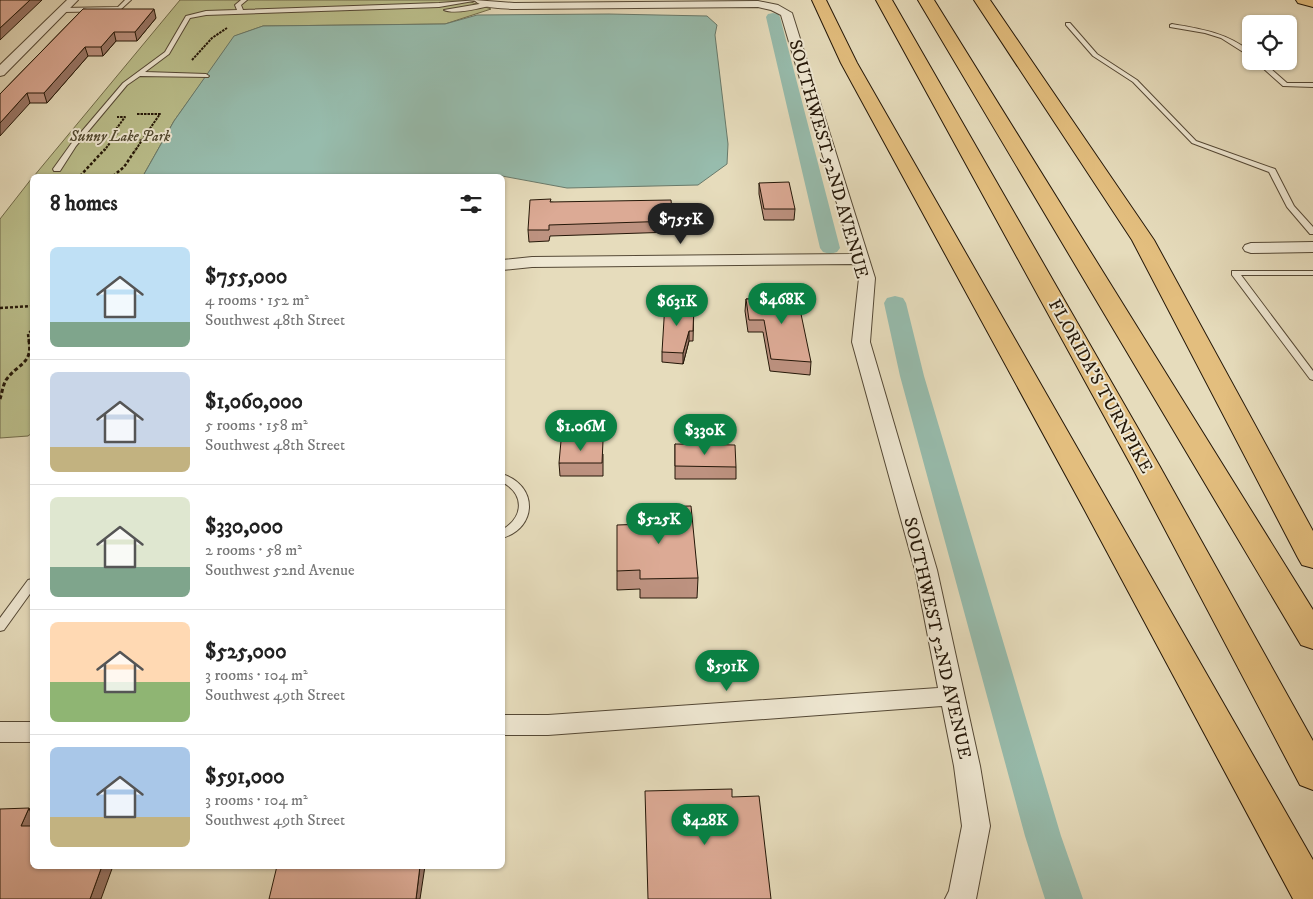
<!DOCTYPE html>
<meta charset="utf-8">
<style>
:root{--surface:#fff;--page:#f6f6f6;--text:#222;--muted:#767676;--line:#e0e0e0;--accent:#0b8043}
body{margin:0;font-family:"IM FELL DW Pica",serif;background:var(--page);color:var(--text);height:100vh;display:flex;flex-direction:column;font-size:19px;white-space:nowrap}
*{box-sizing:border-box;margin:0}
p{font-size:16px;color:var(--muted)}
.icon{flex:none;width:28px;height:28px;fill:none;stroke:currentColor;stroke-width:2;stroke-linecap:round;stroke-linejoin:round}
.map{position:relative;flex:1;overflow:hidden}
.drawer{position:absolute;left:30px;top:174px;width:475px;height:695px;display:flex;flex-direction:column;background:var(--surface);border-radius:8px;box-shadow:0 1px 4px #0004}
.drawer>*{flex:none}
.tools{position:absolute;left:1242px;top:15px;display:grid;gap:10px}
.tools a{display:grid;place-items:center;width:55px;height:55px;border-radius:8px;background:var(--surface);box-shadow:0 1px 4px #0004;font-size:25px}
.price{position:absolute;translate:-50% -42px;padding:0 11px;border-radius:18px;background:var(--accent);color:#fff;font-size:16px;line-height:32px;filter:drop-shadow(0 1px 2px #0008)}
.price::after{content:'';position:absolute;left:50%;top:30px;width:15px;height:11px;margin-left:-8px;background:inherit;clip-path:polygon(0 0,100% 0,50% 100%)}
.price.on{background:#222;color:#fff}
ul{padding:0;list-style:none}
li{display:flex;align-items:center;gap:15px;height:125px;padding:0 20px}
li+li{border-top:1px solid var(--line)}
li span{display:grid;place-items:center;flex:none;width:140px;height:100px;border-radius:8px;color:#555}
li>.icon{margin-inline-start:auto}
span .icon{width:60px;height:60px;fill:#fffc;stroke-width:1}
li b{font-size:21px}
h2{display:flex;justify-content:space-between;align-items:center;height:60px;padding:0 20px;font-size:21px}
.map>svg:first-child{display:block}
.green{fill:#bbbf8c;stroke:#706b4a}
.water{fill:#97bcad;stroke:#697a6b}
.lines{fill:none;stroke-linecap:round;stroke-linejoin:round}
.canal{fill:#97bcad;fill-rule:evenodd}
.lane-casing{stroke:#544835;stroke-width:2}
.street-casing{stroke:#544835;stroke-width:2}
.primary-casing{stroke:#241708;stroke-width:2}
.highway-casing{stroke:#241708;stroke-width:2}
.path-far2{stroke:#241708;stroke-width:2;stroke-dasharray:2.5 1;stroke-linecap:butt}
.path-far1{stroke:#241708;stroke-width:2.5;stroke-dasharray:3 2;stroke-linecap:butt}
.path{stroke:#241708;stroke-width:3;stroke-dasharray:4 2.5;stroke-linecap:butt}
.lane{fill:#efe8d3;fill-rule:evenodd}
.street{fill:#efe8d3;fill-rule:evenodd}
.primary{fill:#e3be7e;fill-rule:evenodd}
.highway{fill:#e3be7e;fill-rule:evenodd}
.wall{fill:#bd9280;stroke:#241708}
.shaded-wall{fill:#9a7768;stroke:#241708}
.building{fill:#dcaa95;stroke:#241708}
.labels{text-anchor:middle;stroke-width:4;stroke-linejoin:round;paint-order:stroke}
.far-park-label{font-size:15px;font-style:italic;fill:#514930;stroke:#efe8d3}
.street-label{font-size:18px;fill:#241708;stroke:#efe8d3}
</style>
<div class="map">
<svg width="1313" height="899" viewBox="0 0 1313 899">
<rect width="100%" height="100%" fill="#e6dcbc"/>
<filter id="stains"><feTurbulence type="fractalNoise" baseFrequency=".004" numOctaves="4"/><feColorMatrix values="0 0 0 0 .2 0 0 0 0 .09 0 0 0 0 .02 0 0 0 .5 -.17"/></filter>
<radialGradient id="worn" r=".72"><stop offset=".6" stop-color="#630" stop-opacity="0"/><stop offset="1" stop-color="#630" stop-opacity=".3"/></radialGradient>
<path class="green" d="M 180,0 L 465,0 L 491,9 L 445,24 L 263,26 L 235,36 L 174,121 L 143,176 L 34,176 Z
M 32,178 L 32,433 L 28,436 L 0,438 L 0,219 Z"/>
<path class="water" d="M 609,14 L 707,16 L 717,25 L 715,35 L 728,144 L 727,164 L 698,185 L 567,188 L 502,176 L 143,176 L 174,121 L 234,36 L 263,26 L 445,24 L 477,15 Z"/>
<g class="lines">
<path class="canal" d="M 773,13 L 778,14 L 780,17 L 840,248 L 837,252 L 830,254 L 823,252 L 820,248 L 766,17 L 768,14 Z
M 895,296 L 903,298 L 906,303 L 924,376 L 1061,836 L 1083,899 L 1045,899 L 1025,836 L 900,376 L 884,303 L 887,298 Z"/>
<defs>
<path id="lane" d="M 125,0 L 131,0 L 119,11 L 63,12 L 60,10 L 63,8 L 118,7 Z
M 241,0 L 247,0 L 241,5 L 243,10 L 439,3 L 479,0 L 439,7 L 206,15 L 190,18 L 169,54 L 145,72 L 206,74 L 209,76 L 208,77 L 140,76 L 127,85 L 76,146 L 60,171 L 54,171 L 53,169 L 71,144 L 123,83 L 165,52 L 186,16 L 206,11 L 237,10 L 235,5 Z
M 491,2 L 493,3 L 493,5 C 481,8 455,15 444,10 Z
M 1066,23 L 1070,23 L 1097,54 L 1137,80 L 1196,141 L 1275,169 L 1294,206 L 1313,227 L 1313,234 L 1310,234 L 1287,207 L 1269,172 L 1192,143 L 1133,82 L 1093,56 L 1066,25 Z
M 1172,24 C 1202,29 1227,33 1251,52 L 1251,57 L 1221,38 L 1205,33 L 1170,27 L 1170,25 Z
M 1255,61 L 1262,61 L 1287,83 L 1313,83 L 1313,87 L 1283,86 Z
M 1232,271 L 1313,271 L 1313,275 L 1241,275 L 1313,371 L 1313,380 L 1310,379 L 1232,275 Z
M 502,474 C 538,485 538,528 502,538 L 502,530 C 524,517 525,494 502,482 Z
M 32,579 L 32,591 L 4,630 L 0,631 L 0,618 L 28,580 Z"/>
<path id="street" d="M 67,0 L 78,0 L 4,75 L 0,76 L 0,65 Z
M 474,0 L 514,3 L 758,1 L 778,5 L 792,13 L 875,278 L 870,342 L 937,570 L 980,766 L 990,826 L 976,899 L 945,899 L 949,891 L 962,826 L 954,766 L 942,706 L 548,735 L 502,735 L 502,715 L 548,715 L 938,688 L 915,570 L 852,342 L 859,278 L 855,264 L 532,267 L 502,270 L 502,260 L 532,257 L 852,254 L 781,15 L 771,10 L 758,7 L 514,9 C 501,8 483,9 474,0 Z
M 1313,242 L 1313,252 L 1251,253 L 1245,251 L 1243,248 L 1245,245 L 1251,243 Z
M 0,722 L 32,722 L 32,742 L 0,742 Z"/>
<path id="primary" d="M 1296,0 L 1313,0 L 1313,7 L 1298,3 Z"/>
<path id="highway" d="M 812,0 L 826,0 L 857,63 L 1313,860 L 1313,899 L 1293,899 L 1083,507 L 841,63 Z
M 876,0 L 892,0 L 1159,465 L 1313,741 L 1313,790 L 1300,785 L 1131,465 Z
M 918,0 L 934,0 L 1313,610 L 1313,649 L 1301,645 Z
M 974,0 L 990,0 L 1154,240 L 1313,531 L 1313,568 L 1302,565 L 1298,558 L 1132,240 Z"/>
</defs>
<use href="#lane" class="lane-casing"/>
<use href="#street" class="street-casing"/>
<use href="#primary" class="primary-casing"/>
<use href="#highway" class="highway-casing"/>
<path class="path-far2" d="M 192,60 L 212,38 L 227,28
M 137,114 L 160,114 L 142,140
M 112,140 L 118,132 L 114,132 L 125,117 L 117,117
M 104,151 L 112,140 L 142,140 L 135,151"/>
<path class="path-far1" d="M 80,176 L 105,149
M 113,176 L 124,167 L 136,149
M 0,308 L 32,306
M 29,342 L 28,334 L 32,330"/>
<path class="path" d="M 0,399 C 2,393 3,385 6,380 C 17,364 33,364 29,341"/>
<use href="#lane" class="lane"/>
<use href="#street" class="street"/>
<use href="#primary" class="primary"/>
<use href="#highway" class="highway"/>
</g>
<path class="wall" d="M 83,9 L 156,18 L 137,41 L 116,41 L 103,56 L 88,56 L 47,103 L 30,103 L 0,94 Z
M 759,183 L 795,209 L 794,220 L 764,220 L 759,194 Z
M 551,202 L 673,221 L 673,232 L 550,236 L 549,241 L 529,242 L 528,230 Z
M 772,290 L 811,362 L 810,375 L 770,371 L 763,332 L 748,332 L 745,311 L 746,299 L 771,299 Z
M 694,304 L 693,341 L 689,341 L 683,364 L 662,362 L 662,352 Z
M 675,444 L 736,467 L 736,479 L 675,479 Z
M 603,454 L 603,476 L 560,476 L 559,463 Z
M 646,507 L 698,578 L 697,598 L 640,598 L 640,589 L 617,590 L 617,571 L 646,524 Z"/>
<path class="shaded-wall" d="M 30,0 L 42,0 L 0,40 L 0,28 Z
M 154,9 L 156,18 L 137,41 L 135,32 Z
M 114,32 L 116,41 L 103,56 L 101,47 Z
M 85,47 L 88,56 L 47,103 L 44,93 Z
M 27,93 L 30,103 L 0,136 L 0,123 Z
M 503,313 L 504,324 L 502,338 L 502,319 Z
M 689,331 L 689,341 L 683,364 L 683,353 Z
M 29,808 L 32,816 L 32,829 L 21,826 Z
M 102,866 L 113,866 L 101,899 L 90,899 Z
M 420,866 L 425,866 L 420,899 L 416,899 Z"/>
<path class="building" d="M 0,0 L 30,0 L 0,28 Z
M 83,9 L 154,9 L 135,32 L 114,32 L 101,47 L 85,47 L 44,93 L 27,93 L 0,123 L 0,94 Z
M 789,182 L 795,209 L 764,209 L 759,183 Z
M 551,199 L 550,202 L 671,200 L 673,221 L 549,225 L 549,230 L 528,230 L 530,200 Z
M 772,290 L 796,290 L 811,362 L 771,359 L 764,320 L 749,320 L 746,299 L 774,299 Z
M 665,303 L 694,304 L 693,331 L 689,331 L 683,353 L 662,352 Z
M 561,441 L 603,441 L 602,463 L 559,463 Z
M 675,444 L 735,445 L 736,467 L 675,466 Z
M 691,506 L 698,578 L 640,579 L 640,570 L 617,571 L 617,525 L 647,524 L 646,507 Z
M 732,789 L 732,797 L 759,796 L 771,899 L 648,899 L 645,791 Z
M 29,808 L 21,826 L 32,826 L 32,866 L 102,866 L 90,899 L 0,899 L 0,809 Z
M 277,866 L 420,866 L 416,899 L 269,899 Z"/>
<g class="labels">
<g class="far-park-label">
<text x="120" y="141">Sunny Lake Park</text>
</g>
<g class="street-label">
<text transform="translate(829 159) rotate(74)" y="6">SOUTHWEST 52ND AVENUE</text>
<text transform="translate(1101 386) rotate(61)" y="6">FLORIDA'S TURNPIKE</text>
<text transform="translate(938 638) rotate(77)" y="6">SOUTHWEST 52ND AVENUE</text>
</g>
</g>
<rect width="100%" height="100%" filter="url(#stains)"/>
<rect width="100%" height="100%" fill="url(#worn)"/>
</svg>
<div class="tools">
<a><svg class="icon" aria-label="locate" viewBox="0 0 24 24"><circle cx="12" cy="12" r="6"/><path d="M12 2v4M12 18v4M2 12h4M18 12h4"/></svg></a>
</div>
<b class="price on" style="left:681px;top:245px">$755K</b>
<b class="price" style="left:782px;top:325px">$468K</b>
<b class="price" style="left:677px;top:327px">$631K</b>
<b class="price" style="left:581px;top:452px">$1.06M</b>
<b class="price" style="left:705px;top:456px">$330K</b>
<b class="price" style="left:659px;top:545px">$525K</b>
<b class="price" style="left:727px;top:692px">$591K</b>
<b class="price" style="left:705px;top:846px">$428K</b>
<section class="drawer">
<h2>8 homes<svg class="icon" aria-label="filters" viewBox="0 0 24 24"><path d="M4 7h16M4 17h16"/><circle cx="9" cy="7" r="2"/><circle cx="15" cy="17" r="2"/></svg></h2>
<ul>
<li><span style="background:linear-gradient(#bfe0f5 75%,#7fa58c 0)"><svg class="icon" aria-label="home" viewBox="0 0 24 24"><path d="M3 11l9-7 9 7M6 9v11h12V9"/></svg></span><div><b>$755,000</b><p>4 rooms · 152 m²</p><p>Southwest 48th Street</p></div></li>
<li><span style="background:linear-gradient(#c9d6e8 75%,#c2b280 0)"><svg class="icon" aria-label="home" viewBox="0 0 24 24"><path d="M3 11l9-7 9 7M6 9v11h12V9"/></svg></span><div><b>$1,060,000</b><p>5 rooms · 158 m²</p><p>Southwest 48th Street</p></div></li>
<li><span style="background:linear-gradient(#dfe7d0 70%,#7fa58c 0)"><svg class="icon" aria-label="home" viewBox="0 0 24 24"><path d="M3 11l9-7 9 7M6 9v11h12V9"/></svg></span><div><b>$330,000</b><p>2 rooms · 58 m²</p><p>Southwest 52nd Avenue</p></div></li>
<li><span style="background:linear-gradient(#ffd9b3 60%,#8fb573 0)"><svg class="icon" aria-label="home" viewBox="0 0 24 24"><path d="M3 11l9-7 9 7M6 9v11h12V9"/></svg></span><div><b>$525,000</b><p>3 rooms · 104 m²</p><p>Southwest 49th Street</p></div></li>
<li><span style="background:linear-gradient(#a9c7e8 70%,#c2b280 0)"><svg class="icon" aria-label="home" viewBox="0 0 24 24"><path d="M3 11l9-7 9 7M6 9v11h12V9"/></svg></span><div><b>$591,000</b><p>3 rooms · 104 m²</p><p>Southwest 49th Street</p></div></li>
</ul>
</section>
</div>
